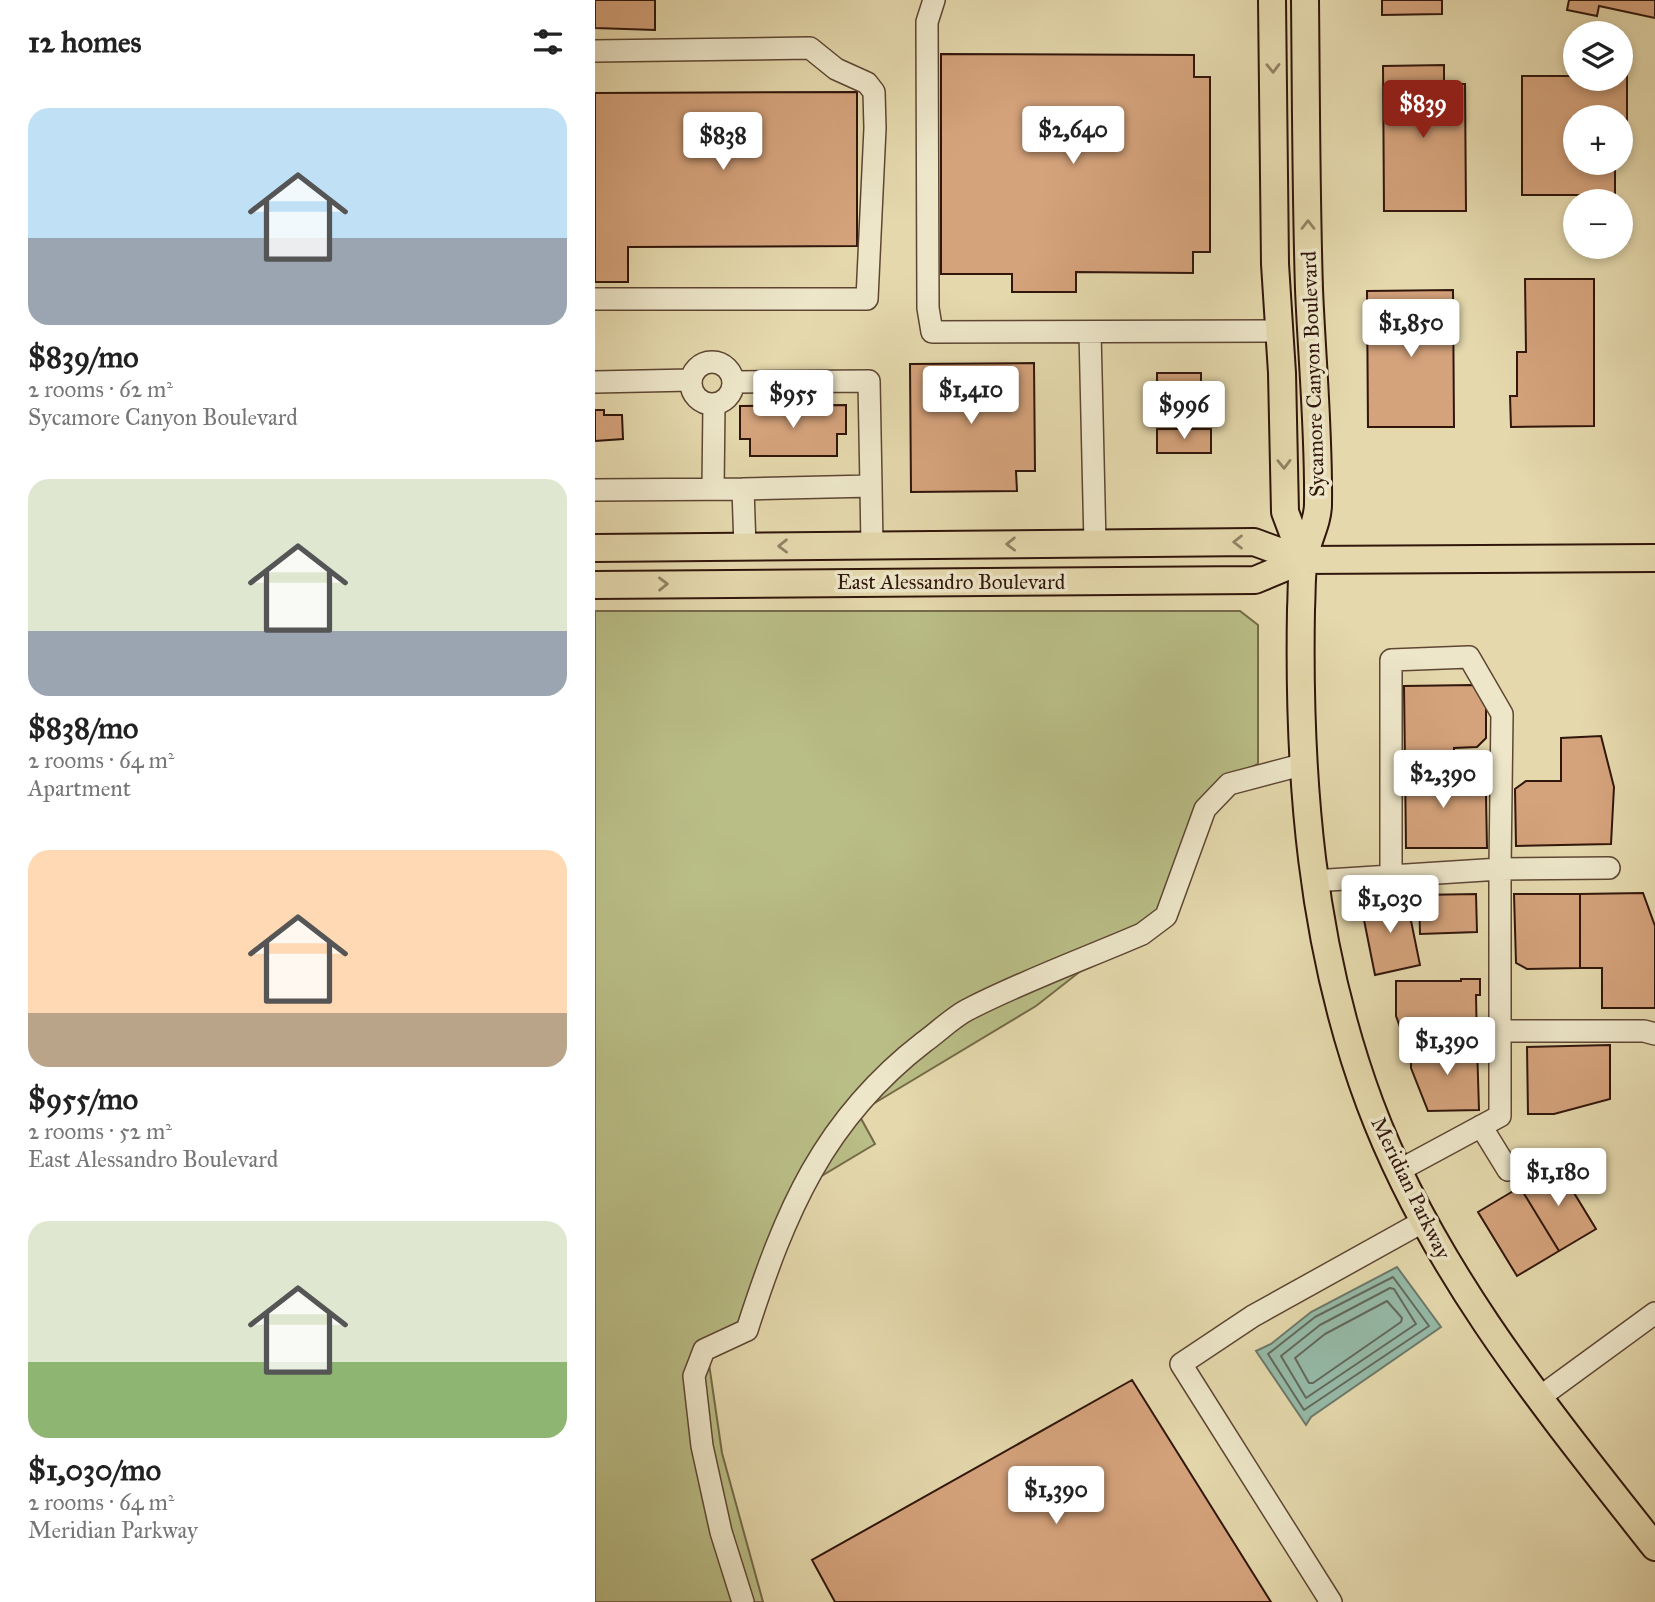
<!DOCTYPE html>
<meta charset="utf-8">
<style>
:root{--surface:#fff;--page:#f2f2f2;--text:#222;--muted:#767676;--accent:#8f2418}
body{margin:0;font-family:"IM FELL Great Primer",serif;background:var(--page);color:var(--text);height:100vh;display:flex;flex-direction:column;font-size:26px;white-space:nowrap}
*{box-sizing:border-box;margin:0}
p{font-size:23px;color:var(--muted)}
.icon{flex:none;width:38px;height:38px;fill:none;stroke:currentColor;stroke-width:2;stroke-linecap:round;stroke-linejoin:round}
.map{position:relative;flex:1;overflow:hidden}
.side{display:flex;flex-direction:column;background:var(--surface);width:595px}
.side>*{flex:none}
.controls{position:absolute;left:968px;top:21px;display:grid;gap:14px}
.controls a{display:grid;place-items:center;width:70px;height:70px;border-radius:50%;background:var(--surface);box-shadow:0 4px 10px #0003;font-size:35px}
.price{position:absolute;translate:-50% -60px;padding:0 16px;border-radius:7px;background:#fff;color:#222;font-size:23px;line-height:46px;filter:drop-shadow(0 2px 4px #0008)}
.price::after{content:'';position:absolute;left:50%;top:42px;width:21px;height:16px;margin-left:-10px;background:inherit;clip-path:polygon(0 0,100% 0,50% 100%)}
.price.active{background:var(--accent);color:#fff}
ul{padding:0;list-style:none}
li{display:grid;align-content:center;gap:14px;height:371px;padding:0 28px}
li span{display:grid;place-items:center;height:217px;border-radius:21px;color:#555}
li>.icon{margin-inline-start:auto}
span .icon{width:126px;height:126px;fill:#fffc;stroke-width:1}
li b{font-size:30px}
h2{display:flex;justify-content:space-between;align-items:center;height:84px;padding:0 28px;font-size:30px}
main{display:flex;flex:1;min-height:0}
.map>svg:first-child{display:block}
.green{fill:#b9bd86;stroke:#756a48;stroke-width:2}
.water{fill:#95baa8;stroke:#6d7869;stroke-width:2}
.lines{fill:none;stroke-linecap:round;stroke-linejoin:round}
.shore{stroke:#63685a;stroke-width:2}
.building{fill:#d4a27b;stroke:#31160b;stroke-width:2}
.minor-casing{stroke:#5e4633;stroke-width:24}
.major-casing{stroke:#31160b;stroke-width:30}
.minor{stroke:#ede6c9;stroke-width:21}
.major{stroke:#e4d8ac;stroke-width:26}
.oneway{stroke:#938164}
.labels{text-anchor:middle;stroke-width:7;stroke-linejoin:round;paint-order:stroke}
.street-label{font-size:21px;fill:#31160b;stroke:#ede6c9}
</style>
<main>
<section class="side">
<h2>12 homes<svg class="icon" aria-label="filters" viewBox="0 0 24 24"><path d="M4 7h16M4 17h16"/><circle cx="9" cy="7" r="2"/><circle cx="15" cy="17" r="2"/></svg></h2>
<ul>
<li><span style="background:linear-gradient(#bfe0f5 60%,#9aa5b1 0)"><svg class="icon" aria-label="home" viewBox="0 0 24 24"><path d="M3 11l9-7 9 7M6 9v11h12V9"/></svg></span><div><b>$839/mo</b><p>2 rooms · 62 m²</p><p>Sycamore Canyon Boulevard</p></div></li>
<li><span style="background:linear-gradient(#dfe7d0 70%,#9aa5b1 0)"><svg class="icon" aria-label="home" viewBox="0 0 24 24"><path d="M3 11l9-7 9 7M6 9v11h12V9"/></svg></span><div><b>$838/mo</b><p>2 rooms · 64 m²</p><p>Apartment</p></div></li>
<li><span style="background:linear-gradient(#ffd9b3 75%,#b9a48a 0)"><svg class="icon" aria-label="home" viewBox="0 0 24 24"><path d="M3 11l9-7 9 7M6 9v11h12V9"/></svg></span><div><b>$955/mo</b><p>2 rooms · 52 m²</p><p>East Alessandro Boulevard</p></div></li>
<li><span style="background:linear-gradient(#dfe7d0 65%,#8fb573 0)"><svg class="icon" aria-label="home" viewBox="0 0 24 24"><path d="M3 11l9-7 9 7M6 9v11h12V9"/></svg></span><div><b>$1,030/mo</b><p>2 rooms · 64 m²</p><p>Meridian Parkway</p></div></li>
</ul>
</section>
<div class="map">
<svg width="1060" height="1602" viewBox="0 0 1060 1602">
<rect width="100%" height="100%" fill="#e4d8ac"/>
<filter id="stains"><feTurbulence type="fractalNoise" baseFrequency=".00286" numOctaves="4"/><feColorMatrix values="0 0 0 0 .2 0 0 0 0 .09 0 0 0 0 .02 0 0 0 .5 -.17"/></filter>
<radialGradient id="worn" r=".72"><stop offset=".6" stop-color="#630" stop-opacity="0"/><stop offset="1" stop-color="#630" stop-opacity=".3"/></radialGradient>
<path class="green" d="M 0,611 L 645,611 L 663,625 L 663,764 L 631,779 L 600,805 L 565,909 L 441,1006 L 263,1113 L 280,1144 L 215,1183 L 157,1332 L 113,1357 L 127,1453 L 168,1602 L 0,1602 Z"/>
<path class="water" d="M 802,1267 L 846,1327 L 716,1417 L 711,1425 L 661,1351 L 676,1344 L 716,1312 Z"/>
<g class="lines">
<path class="shore" d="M 798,1277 L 834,1326 L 709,1410 L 673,1354 L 720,1317 Z
M 795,1288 L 799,1289 L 821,1324 L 711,1398 L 686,1356 L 725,1325 Z
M 792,1301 L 807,1318 L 806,1322 L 718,1383 L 714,1383 L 700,1358 L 730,1334 Z"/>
</g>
<path class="building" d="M 0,0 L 60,0 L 60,30 L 0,28 Z
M 787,0 L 847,0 L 847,14 L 787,15 Z
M 974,0 L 1060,0 L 1060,18 L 1004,6 L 1002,16 L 972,10 Z
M 346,54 L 599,55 L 599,77 L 615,77 L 615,252 L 598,252 L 598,273 L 481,272 L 481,292 L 417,292 L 417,274 L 346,274 Z
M 849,65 L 849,84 L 870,84 L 871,211 L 789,211 L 788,66 Z
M 927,76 L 980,76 L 980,79 L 1026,79 L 1026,76 L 1032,76 L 1032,143 L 1026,143 L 1026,117 L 980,117 L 980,163 L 1020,163 L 1020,195 L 927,195 Z
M 262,92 L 262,246 L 33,247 L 33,282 L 0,282 L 0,93 Z
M 930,279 L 999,279 L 999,426 L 916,427 L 915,396 L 922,396 L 922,352 L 931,352 Z
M 858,290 L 859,427 L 773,427 L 772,291 Z
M 439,363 L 440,471 L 421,471 L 422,491 L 316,492 L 315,364 Z
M 562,373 L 606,373 L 606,400 L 562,400 Z
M 251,405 L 251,434 L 242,434 L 242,456 L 155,456 L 155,439 L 145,439 L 145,406 Z
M 0,410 L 9,410 L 9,415 L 27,415 L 28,439 L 0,441 Z
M 562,429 L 616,429 L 616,453 L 562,453 Z
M 878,685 L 891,707 L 891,738 L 882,747 L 859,748 L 859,765 L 810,766 L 809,686 Z
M 1006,736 L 1019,787 L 1016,844 L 921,846 L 920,789 L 931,781 L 966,781 L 966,738 Z
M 859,765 L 859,786 L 883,786 L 891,795 L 892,848 L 811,848 L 810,766 Z
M 1048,893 L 1060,926 L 1060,1008 L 1007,1008 L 1007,968 L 985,968 L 985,894 Z
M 881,894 L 882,932 L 825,934 L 824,895 Z
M 919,894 L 985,894 L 985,968 L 932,969 L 921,963 Z
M 811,896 L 825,965 L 780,975 L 766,905 Z
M 866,979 L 885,979 L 885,995 L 881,995 L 882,1045 L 812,1046 L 801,1016 L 801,981 L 866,981 Z
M 882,1045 L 884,1110 L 833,1111 L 816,1068 L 816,1046 Z
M 1015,1045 L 1015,1099 L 959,1114 L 933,1114 L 932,1047 Z
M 962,1165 L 1001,1229 L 964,1251 L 925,1187 Z
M 925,1187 L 964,1251 L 922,1276 L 883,1212 Z
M 537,1380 L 676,1602 L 240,1602 L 217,1560 Z"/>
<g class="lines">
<defs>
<path id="minor" d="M 339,0 L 332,22 L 333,308 L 337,332 L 683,331
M 0,51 L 215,48 L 241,69 L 272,83 L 279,92 L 280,128 L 272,299 L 0,299
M 495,332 L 500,544
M96 383a21 21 0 1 1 42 0a21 21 0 1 1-42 0Z
M 0,382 L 96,380
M 138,382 L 274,381 L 276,486
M 118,489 L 119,404
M 148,489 L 276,486 L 277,546
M 0,490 L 148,489 L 150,547
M 796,874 L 796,660 L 874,657 L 907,714 L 905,869 L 1014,868
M 718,881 L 905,869 L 905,1116 L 803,1171
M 904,1031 L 1049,1031 L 1060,1034
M 886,1126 L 913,1170
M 945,1397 L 1060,1313
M 148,1602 L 126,1532 L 107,1446 L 99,1376 L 109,1350 L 152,1330 C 190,1212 228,1120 329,1042 C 343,1032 357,1018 372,1010 C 428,981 489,959 547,934 L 571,916 L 610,809 L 634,784 L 710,764
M 736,1602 L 586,1364 L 658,1316 L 829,1221"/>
<path id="major" d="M 677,0 L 680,264 L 687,373 L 690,512 L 708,560
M 710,0 C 711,96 711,193 714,289 C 717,361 724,432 723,504 C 723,523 712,540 709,559 C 706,575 707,593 706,609 C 703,777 716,946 775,1104 C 837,1270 952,1410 1060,1547
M 0,548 L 659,542 L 708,560 L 1060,558
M 0,585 L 660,580 L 708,560"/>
</defs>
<use href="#minor" class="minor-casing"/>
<use href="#major" class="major-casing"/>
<use href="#minor" class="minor"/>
<use href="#major" class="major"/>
</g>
<defs><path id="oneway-chevron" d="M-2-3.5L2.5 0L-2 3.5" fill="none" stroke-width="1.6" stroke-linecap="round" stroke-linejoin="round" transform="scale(1.75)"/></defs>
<g class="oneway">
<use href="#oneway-chevron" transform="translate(678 68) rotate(89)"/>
<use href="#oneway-chevron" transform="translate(713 225) rotate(-90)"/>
<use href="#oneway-chevron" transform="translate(689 464) rotate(89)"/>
<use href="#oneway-chevron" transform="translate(643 542) rotate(180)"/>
<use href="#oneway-chevron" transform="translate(416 544) rotate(179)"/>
<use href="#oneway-chevron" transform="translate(188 546) rotate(179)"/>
<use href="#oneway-chevron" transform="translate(68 584) rotate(-1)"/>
</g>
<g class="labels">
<g class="street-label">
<text transform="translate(718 374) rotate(-92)" y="7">Sycamore Canyon Boulevard</text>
<text x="356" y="589">East Alessandro Boulevard</text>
<text transform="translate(816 1188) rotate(64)" y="7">Meridian Parkway</text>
</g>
</g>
<rect width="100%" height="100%" filter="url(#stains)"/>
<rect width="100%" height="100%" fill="url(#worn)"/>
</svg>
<div class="controls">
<a><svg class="icon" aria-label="layers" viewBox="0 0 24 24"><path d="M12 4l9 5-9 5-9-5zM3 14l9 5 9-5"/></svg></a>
<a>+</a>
<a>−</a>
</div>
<b class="price active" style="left:828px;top:140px">$839</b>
<b class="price" style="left:478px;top:166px">$2,640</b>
<b class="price" style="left:128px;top:172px">$838</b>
<b class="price" style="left:816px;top:359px">$1,850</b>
<b class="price" style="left:376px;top:426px">$1,410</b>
<b class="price" style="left:198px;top:430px">$955</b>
<b class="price" style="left:589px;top:441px">$996</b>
<b class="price" style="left:848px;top:810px">$2,390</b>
<b class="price" style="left:795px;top:935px">$1,030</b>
<b class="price" style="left:852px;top:1077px">$1,390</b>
<b class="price" style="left:963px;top:1208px">$1,180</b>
<b class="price" style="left:461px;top:1526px">$1,390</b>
</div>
</main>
